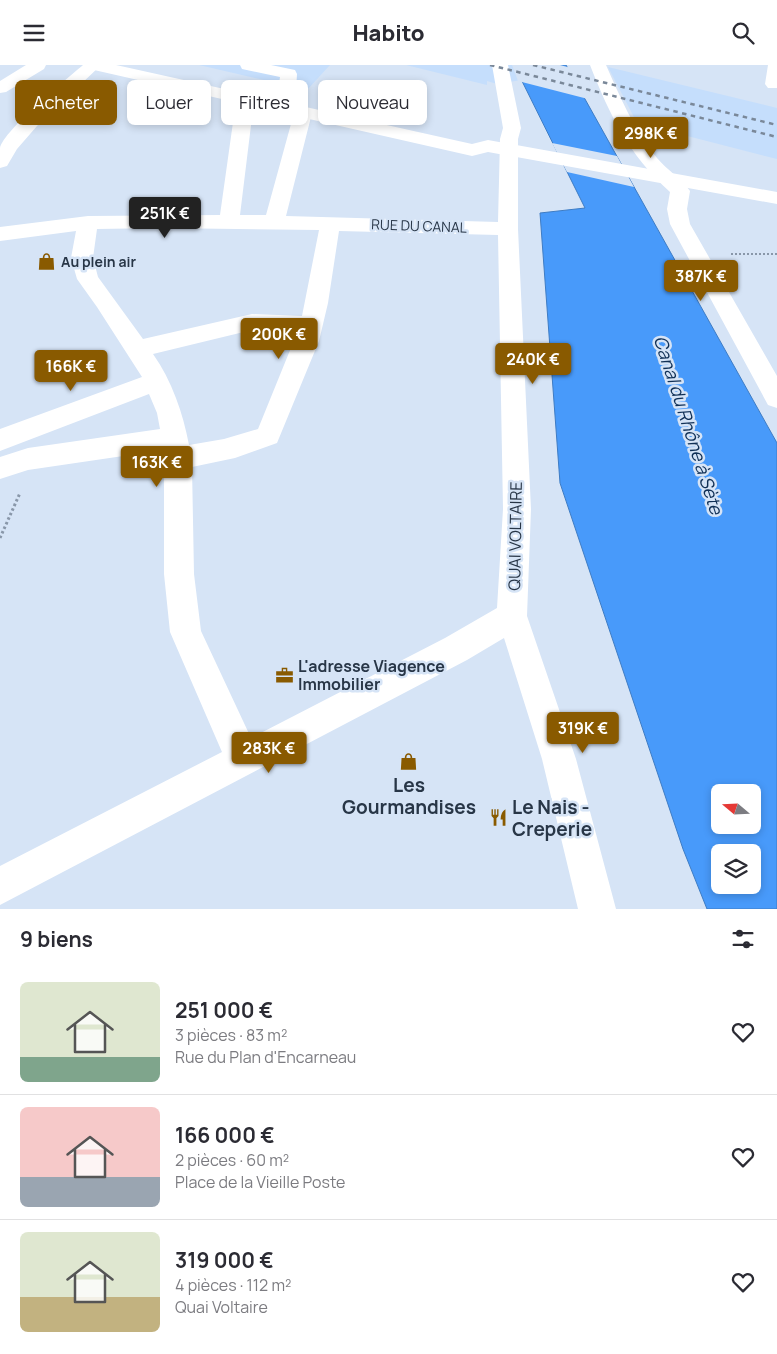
<!DOCTYPE html>
<html lang="fr">
<meta charset="utf-8">
<style>
:root{--surface:#fff;--page:#f2f2f3;--text:#2b2b33;--muted:#7c7c81;--line:#e1e1e2;--accent:#895a00}
body{margin:0;font-family:Manrope,sans-serif;background:var(--page);color:var(--text);height:100vh;display:flex;flex-direction:column;font-size:19px;white-space:nowrap}
*{box-sizing:border-box;margin:0}
p{font-size:16px;color:var(--muted)}
.icon{flex:none;width:28px;height:28px;fill:none;stroke:currentColor;stroke-width:2;stroke-linecap:round;stroke-linejoin:round}
.map{position:relative;height:844px;overflow:hidden}
.details{display:flex;flex-direction:column;background:var(--surface);flex:1}
.details>*{flex:none}
.banner{position:absolute;left:15px;top:15px;width:500px;height:45px;display:flex;gap:10px}
.needle{width:32px;rotate:289deg}
.tools{position:absolute;left:711px;top:719px;display:grid;gap:10px}
.tools a{display:grid;place-items:center;width:50px;height:50px;border-radius:8px;background:var(--surface);box-shadow:0 2px 8px #0003;font-size:25px}
.price{position:absolute;translate:-50% -42px;padding:0 11px;border-radius:5px;background:var(--accent);color:#fff;font-size:16px;line-height:32px;filter:drop-shadow(0 1px 2px #0008)}
.price::after{content:'';position:absolute;left:50%;top:30px;width:15px;height:11px;margin-left:-8px;background:inherit;clip-path:polygon(0 0,100% 0,50% 100%)}
.price.active{background:#222;color:#fff}
ul{padding:0;list-style:none}
li{display:flex;align-items:center;gap:15px;height:125px;padding:0 20px}
li+li{border-top:1px solid var(--line)}
li span{display:grid;place-items:center;flex:none;width:140px;height:100px;border-radius:8px;color:#555}
li>.icon{margin-inline-start:auto}
span .icon{width:60px;height:60px;fill:#fffc;stroke-width:1}
li b{font-size:21px}
h2{display:flex;justify-content:space-between;align-items:center;height:60px;padding:0 20px;font-size:21px}
.tag{padding:0 18px;border-radius:8px;background:var(--surface);box-shadow:0 2px 8px #0003;font-size:18px;line-height:45px}
.tag.active{background:var(--accent);color:#fff}
header{display:flex;justify-content:space-between;align-items:center;height:65px;padding:0 20px;background:var(--surface);font-size:22px;font-weight:800}
.map>svg:first-child{display:block}
.built{fill:#c5defc}
.water{fill:#489afa;stroke:#3e7cc4;fill-rule:evenodd}
.pier{fill:#d6e4f6}
.lines{fill:none;stroke-linecap:round;stroke-linejoin:round}
.path-far1{stroke:#8997a9;stroke-width:2;stroke-dasharray:2 2;stroke-linecap:butt}
.path{stroke:#8997a9;stroke-width:3;stroke-dasharray:2.5 2.5;stroke-linecap:butt}
.minor{fill:#fff;fill-rule:evenodd}
.major{fill:#fff;fill-rule:evenodd}
.rail{stroke:#7a8899;stroke-width:2.5;stroke-dasharray:4.5 4.5;stroke-linecap:butt}
.labels{text-anchor:middle;stroke-width:5;stroke-linejoin:round;paint-order:stroke}
.far-street-label{font-size:14px;fill:#283647;stroke:#d6e4f6}
.far-poi-label{font-size:14px;font-weight:bold;fill:#283647;stroke:#d6e4f6;text-anchor:start}
.street-label{font-size:16px;fill:#283647;stroke:#d6e4f6}
.poi-label{font-size:16px;font-weight:bold;fill:#283647;stroke:#d6e4f6;text-anchor:start}
.water-label{font-size:18px;font-style:italic;fill:#103056;stroke:#d6e4f6}
.near-poi-label{font-size:19px;font-weight:bold;fill:#283647;stroke:#d6e4f6}
</style>
<header><svg class="icon" aria-label="menu" viewBox="0 0 24 24"><path d="M4 6h16M4 12h16M4 18h16"/></svg>Habito<svg class="icon" aria-label="search" viewBox="0 0 24 24"><circle cx="10" cy="10" r="6"/><path d="M15 15l6 6"/></svg></header>
<div class="map">
<svg width="777" height="844" viewBox="0 0 777 844">
<rect width="100%" height="100%" fill="#d6e4f6"/>
<path class="built" d="M 199,0 L 330,0 L 307,25 Z
M 406,0 L 514,0 L 521,15 L 497,19 L 487,16 L 487,20 Z
M 608,2 L 777,43 L 777,94 L 637,58 Z"/>
<path class="water" d="M 514,0 L 566,0 L 777,378 L 777,844 L 707,844 L 683,784 L 560,418 L 540,148 L 585,143 ZM 720,728 L 752,728 L 752,760 L 720,760 ZM 720,788 L 752,788 L 752,820 L 720,820 Z"/>
<path class="pier" d="M 512,0 L 560,0 L 571,3 L 588,34 L 518,16 Z
M 552,78 L 617,91 L 634,122 L 567,107 Z"/>
<g class="lines">
<path class="path-far1" d="M 731,189 L 777,189"/>
<path class="path" d="M 0,473 L 20,428"/>
<path class="minor" d="M 26,0 L 46,0 L 44,4 L 6,27 L 0,28 L 0,16 Z
M 83,0 L 101,0 L 37,61 L 17,84 L 7,101 L 0,103 C 0,97 0,89 0,83 C 4,65 67,14 83,0 Z
M 240,0 L 271,0 L 295,5 L 297,9 L 296,26 L 293,30 L 287,31 L 281,30 L 278,26 L 280,12 L 242,4 Z
M 492,0 L 508,0 L 521,63 L 518,74 L 518,164 L 531,444 L 527,551 L 576,694 L 616,844 L 578,844 L 542,694 L 504,573 L 467,595 L 0,840 L 0,801 L 222,687 L 170,567 L 164,509 L 164,385 L 28,405 L 0,414 L 0,392 L 28,383 L 160,364 L 157,348 L 149,329 L 0,386 L 0,364 L 142,312 L 97,242 L 77,214 L 71,193 L 76,166 L 0,176 L 0,162 L 88,151 L 220,150 L 235,43 C 241,34 245,30 256,32 L 259,36 L 253,44 L 240,150 L 266,150 L 294,48 L 297,44 L 303,43 L 309,44 L 312,48 L 286,151 L 498,157 L 500,74 L 503,63 ZM 161,163 L 319,165 L 302,251 L 252,249 L 143,274 L 98,212 L 93,193 L 97,164 ZM 339,166 L 498,170 L 503,444 L 497,543 L 445,573 L 251,673 L 201,566 L 194,509 L 192,402 L 235,393 L 277,378 L 319,276 L 328,238 ZM 252,265 L 297,268 L 258,364 L 224,374 L 189,380 C 183,348 172,316 153,289 Z
M 590,0 L 606,0 C 620,32 634,65 657,93 C 667,105 681,113 690,126 L 687,144 L 690,159 L 777,311 L 777,343 L 768,340 L 670,159 L 667,144 L 670,127 C 629,90 610,51 590,0 Z
M 768,0 L 777,0 L 777,23 L 768,23 L 765,19 Z"/>
<path class="major" d="M 86,0 L 116,0 L 472,79 L 488,75 L 777,127 L 777,139 L 488,87 L 472,91 L 94,5 L 88,4 Z"/>
<path class="rail" d="M 490,0 L 777,72
M 533,0 L 777,60"/>
</g>
<defs>
<symbol id="shop-bare" viewBox="-9 -9 18 18"><path d="M-5-2.5h2.3a2.7 3.5 0 0 1 5.4 0H5L5.5 6h-11ZM-1.5-2.5h3a1.5 2.3 0 0 0-3 0Z" fill="#895a00" stroke="#d6e4f6" stroke-width="2.5" paint-order="stroke"/></symbol>
<symbol id="office-bare" viewBox="-9 -9 18 18"><path d="M-6-3h4V-5.5h4V-3h4V5H-6ZM-1-4.5V-3h2v-1.5ZM-6 0V1H6V0Z" fill="#895a00" stroke="#d6e4f6" stroke-width="2.5" paint-order="stroke"/></symbol>
<symbol id="restaurant-bare" viewBox="-9 -9 18 18"><path d="M-5-6h1v4h1v-4h1v4h1v-4h1v5L-1.5 .5V6h-2V.5L-5-1ZM5-6V6H3V1.5H1.5Q1.5-4 5-6Z" fill="#895a00" stroke="#d6e4f6" stroke-width="2.5" paint-order="stroke"/></symbol>
</defs>
<g fill-rule="evenodd">
<use href="#shop-bare" x="34" y="184" width="25" height="25"/>
<use href="#office-bare" x="272" y="598" width="25" height="25"/>
<use href="#shop-bare" x="396" y="684" width="25" height="25"/>
<use href="#restaurant-bare" x="486" y="740" width="25" height="25"/>
</g>
<g class="labels">
<g class="far-street-label">
<text transform="translate(419 161) rotate(2)" y="5">RUE DU CANAL</text>
</g>
<g class="far-poi-label">
<text x="61" y="202">Au plein air</text>
</g>
<g class="street-label">
<text transform="translate(515 471) rotate(-89)" y="6">QUAI VOLTAIRE</text>
</g>
<g class="poi-label">
<text x="298" y="607">L'adresse Viagence<tspan x="298" dy="18">Immobilier</tspan></text>
</g>
<g class="water-label">
<text transform="translate(688 360) rotate(72)" y="6">Canal du Rhône à Sète</text>
</g>
<g class="near-poi-label">
<text x="409" y="727">Les<tspan x="409" dy="22">Gourmandises</tspan></text>
<text x="512" y="749" text-anchor="start">Le Nais -<tspan x="512" dy="22">Creperie</tspan></text>
</g>
</g>
</svg>
<div class="tools">
<a><svg class="needle" viewBox="-14 -14 28 28"><path d="M0-13l5 13h-10z" fill="#e53935"/><path d="M0 13l5-13h-10z" fill="#7c7c81"/></svg></a>
<a><svg class="icon" aria-label="layers" viewBox="0 0 24 24"><path d="M12 4l9 5-9 5-9-5zM3 14l9 5 9-5"/></svg></a>
</div>
<b class="price" style="left:651px;top:94px">298K €</b>
<b class="price active" style="left:165px;top:174px">251K €</b>
<b class="price" style="left:701px;top:237px">387K €</b>
<b class="price" style="left:279px;top:295px">200K €</b>
<b class="price" style="left:533px;top:320px">240K €</b>
<b class="price" style="left:71px;top:327px">166K €</b>
<b class="price" style="left:157px;top:423px">163K €</b>
<b class="price" style="left:583px;top:689px">319K €</b>
<b class="price" style="left:269px;top:709px">283K €</b>
<div class="banner">
<a class="tag active">Acheter</a>
<a class="tag">Louer</a>
<a class="tag">Filtres</a>
<a class="tag">Nouveau</a>
</div>
</div>
<section class="details">
<h2>9 biens<svg class="icon" aria-label="filters" viewBox="0 0 24 24"><path d="M4 7h16M4 17h16"/><circle cx="9" cy="7" r="2"/><circle cx="15" cy="17" r="2"/></svg></h2>
<ul>
<li><span style="background:linear-gradient(#dfe7d0 75%,#7fa58c 0)"><svg class="icon" aria-label="home" viewBox="0 0 24 24"><path d="M3 11l9-7 9 7M6 9v11h12V9"/></svg></span><div><b>251 000 €</b><p>3 pièces · 83 m²</p><p>Rue du Plan d'Encarneau</p></div><svg class="icon" aria-label="heart" viewBox="0 0 24 24"><path d="M12 20l-8-8c-3-5 5-10 8-4 3-6 11-1 8 4z"/></svg></li>
<li><span style="background:linear-gradient(#f6c9c9 70%,#9aa5b1 0)"><svg class="icon" aria-label="home" viewBox="0 0 24 24"><path d="M3 11l9-7 9 7M6 9v11h12V9"/></svg></span><div><b>166 000 €</b><p>2 pièces · 60 m²</p><p>Place de la Vieille Poste</p></div><svg class="icon" aria-label="heart" viewBox="0 0 24 24"><path d="M12 20l-8-8c-3-5 5-10 8-4 3-6 11-1 8 4z"/></svg></li>
<li><span style="background:linear-gradient(#dfe7d0 65%,#c2b280 0)"><svg class="icon" aria-label="home" viewBox="0 0 24 24"><path d="M3 11l9-7 9 7M6 9v11h12V9"/></svg></span><div><b>319 000 €</b><p>4 pièces · 112 m²</p><p>Quai Voltaire</p></div><svg class="icon" aria-label="heart" viewBox="0 0 24 24"><path d="M12 20l-8-8c-3-5 5-10 8-4 3-6 11-1 8 4z"/></svg></li>
</ul>
</section>
